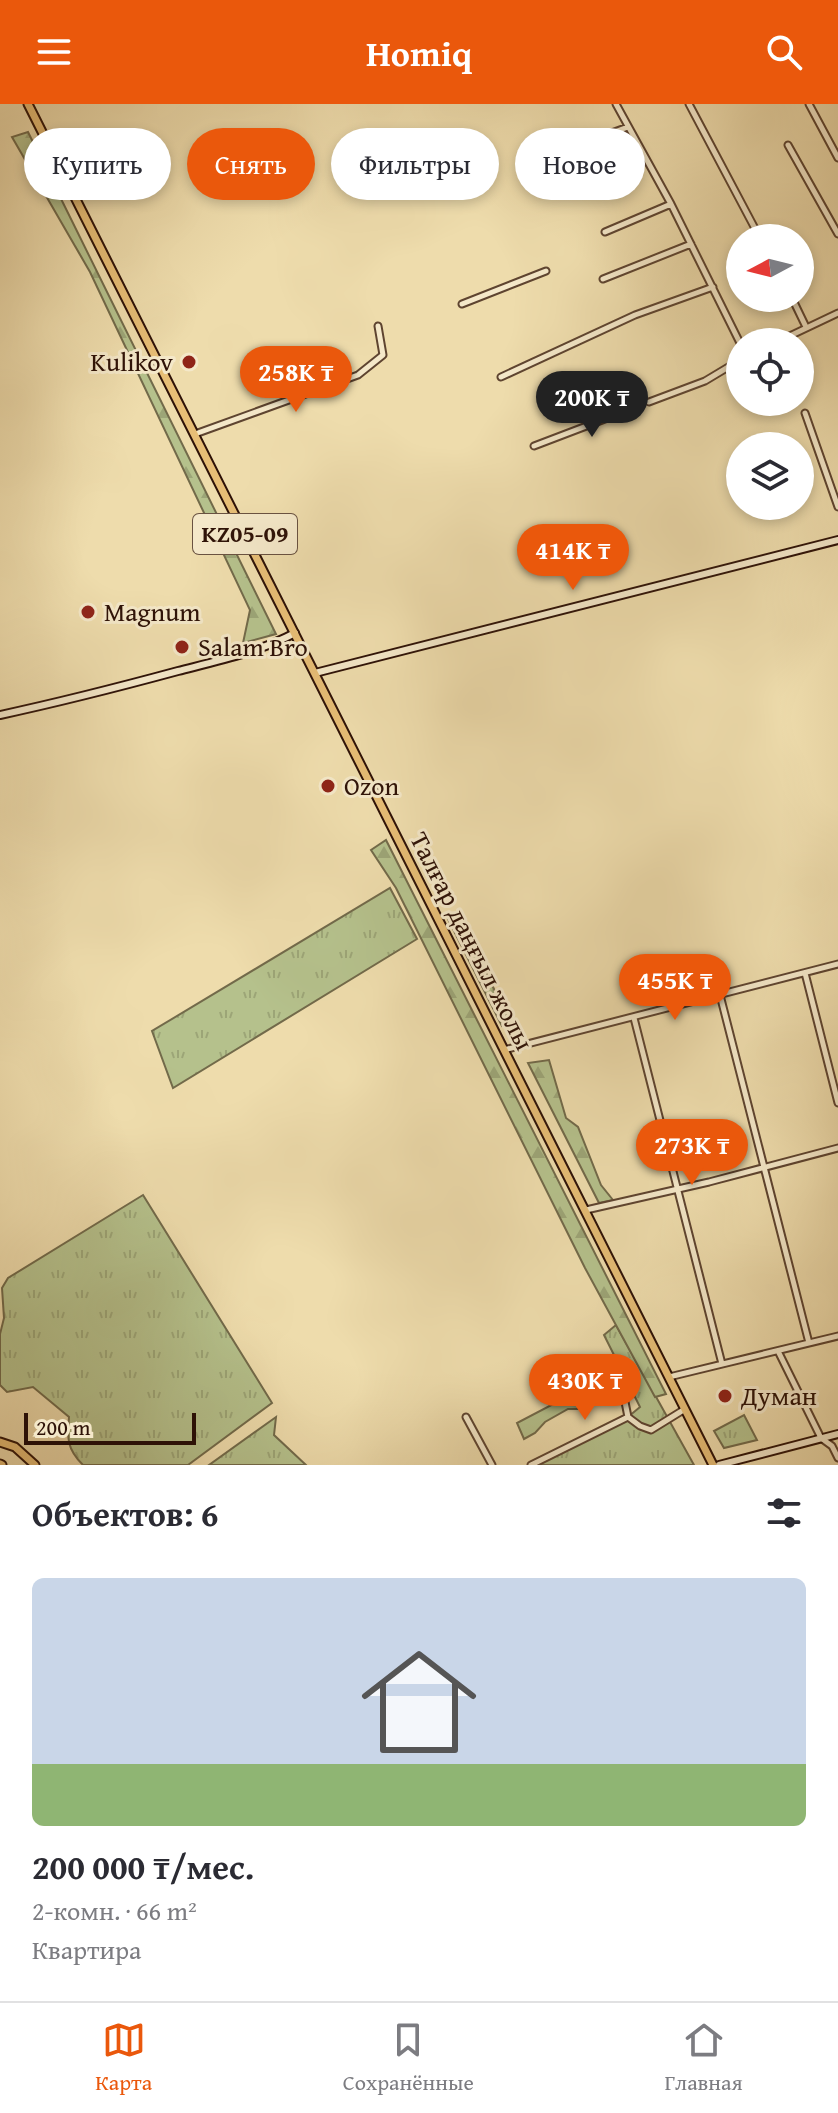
<!DOCTYPE html>
<html lang="ru">
<meta charset="utf-8">
<style>
:root{--surface:#fff;--page:#f7f7f7;--text:#2b2b33;--muted:#7c7c81;--line:#e1e1e2;--accent:#ea580c}
body{margin:0;font-family:"Gentium Book Plus",serif;background:var(--page);color:var(--text);height:100vh;display:flex;flex-direction:column;font-size:30px;white-space:nowrap}
*{box-sizing:border-box;margin:0}
p{font-size:26px;color:var(--muted)}
.icon{flex:none;width:44px;height:44px;fill:none;stroke:currentColor;stroke-width:2;stroke-linecap:round;stroke-linejoin:round}
.map{position:relative;height:1361px;overflow:hidden}
.side{display:flex;flex-direction:column;background:var(--surface);flex:1}
.side>*{flex:none}
.banner{position:absolute;left:24px;top:24px;width:790px;height:72px;display:flex;gap:16px}
.needle{width:52px;rotate:263deg}
.buttons{position:absolute;left:726px;top:120px;display:grid;gap:16px}
.buttons a{display:grid;place-items:center;width:88px;height:88px;border-radius:50%;background:var(--surface);box-shadow:0 4px 12px #0003;font-size:40px}
.scale{position:absolute;left:24px;bottom:20px;width:172px;box-sizing:border-box;padding-left:8px;border:4px solid #2e1207;border-top:0;font-size:22px;line-height:28px;white-space:nowrap;color:#2e1207;-webkit-text-stroke:6px #f4e8c9;paint-order:stroke}
.price{position:absolute;translate:-50% -68px;padding:0 18px;border-radius:28px;background:var(--accent);color:#fff;font-size:26px;line-height:52px;filter:drop-shadow(0 2px 4px #0008)}
.price::after{content:'';position:absolute;left:50%;top:48px;width:24px;height:18px;margin-left:-12px;background:inherit;clip-path:polygon(0 0,100% 0,50% 100%)}
.price.current{background:#222;color:#fff}
ul{padding:0;list-style:none}
li{display:grid;align-content:center;gap:16px;height:424px;padding:0 32px}
li+li{border-top:2px solid var(--line)}
li span{display:grid;place-items:center;height:248px;border-radius:12px;color:#555}
li>.icon{margin-inline-start:auto}
span .icon{width:144px;height:144px;fill:#fffc;stroke-width:1}
li b{font-size:34px}
h2{display:flex;justify-content:space-between;align-items:center;height:96px;padding:0 32px;font-size:34px}
.pill{padding:0 28px;border-radius:36px;background:var(--surface);box-shadow:0 4px 12px #0003;font-size:28px;line-height:72px}
.pill.current{background:var(--accent);color:#fff}
header{display:flex;justify-content:space-between;align-items:center;height:104px;padding:0 32px;background:var(--accent);color:#fff;font-size:36px;font-weight:700}
.menu{display:flex;justify-content:space-around;align-items:center;height:112px;border-top:2px solid var(--line);background:var(--surface);font-size:22px;color:var(--muted)}
.menu a{display:grid;justify-items:center;gap:4px}
.menu .current{color:var(--accent)}
.map>svg:first-child{display:block}
.grass{fill:url(#grass-tufts);stroke:#726a4a;stroke-width:2}
.forest{fill:url(#forest-firs);stroke:#726a4a;stroke-width:2}
.park{fill:#b5c18c;stroke:#726a4a;stroke-width:2}
.lines{fill:none;stroke-linecap:round;stroke-linejoin:round}
.street-casing{stroke:#5e4430;stroke-width:9}
.secondary-casing{stroke:#2e1207;stroke-width:10}
.primary-casing{stroke:#2e1207;stroke-width:11}
.street{stroke:#f4e8c9;stroke-width:5}
.secondary{stroke:#f4e8c9;stroke-width:6}
.primary{stroke:#e7be76;stroke-width:7}
.poi-dot{fill:#8f2418;stroke:#f4e8c9;stroke-width:3}
.labels{text-anchor:middle;stroke-width:6;stroke-linejoin:round;paint-order:stroke}
.shield{fill:#f4e8c9;stroke:#695241;stroke-width:2}
.shield-label{font-size:24px;font-weight:bold;fill:#2e1207}
.poi-label{font-size:26px;fill:#2e1207;stroke:#f4e8c9;text-anchor:start}
.street-label{font-size:26px;fill:#2e1207;stroke:#f4e8c9}
</style>
<header><svg class="icon" aria-label="menu" viewBox="0 0 24 24"><path d="M4 6h16M4 12h16M4 18h16"/></svg>Homiq<svg class="icon" aria-label="search" viewBox="0 0 24 24"><circle cx="10" cy="10" r="6"/><path d="M15 15l6 6"/></svg></header>
<div class="map">
<svg width="838" height="1361" viewBox="0 0 838 1361">
<defs>
<pattern id="grass-tufts" width="24" height="20" patternUnits="userSpaceOnUse" patternTransform="scale(2)"><rect width="24" height="20" fill="#b5c18c"/><path d="M3 7l-1-3M5 7V3M7 7l1-3M15 17l-1-3M17 17v-4M19 17l1-3" fill="none" stroke="#9ca577"/></pattern>
<pattern id="forest-firs" width="22" height="20" patternUnits="userSpaceOnUse" patternTransform="scale(2)"><rect width="22" height="20" fill="#b5c18c"/><path d="M5 1l3.5 6h-7zM16 11l3.5 6h-7z" fill="#9ca577"/></pattern>
</defs>
<rect width="100%" height="100%" fill="#eedcac"/>
<filter id="stains"><feTurbulence type="fractalNoise" baseFrequency=".0025" numOctaves="4"/><feColorMatrix values="0 0 0 0 .2 0 0 0 0 .09 0 0 0 0 .02 0 0 0 .5 -.17"/></filter>
<radialGradient id="worn" r=".72"><stop offset=".6" stop-color="#630" stop-opacity="0"/><stop offset="1" stop-color="#630" stop-opacity=".3"/></radialGradient>
<path class="grass" d="M 390,784 L 417,835 L 173,984 L 152,927 Z
M 143,1091 L 272,1299 L 188,1361 L 83,1361 C 67,1345 67,1335 69,1313 L 33,1283 L 7,1288 L 0,1281 L 0,1230 L 4,1214 L 2,1184 L 8,1174 Z
M 616,1221 L 694,1361 L 531,1361 L 628,1313 L 640,1303 L 604,1231 Z
M 744,1311 L 757,1336 L 724,1344 L 714,1327 Z
M 276,1313 L 274,1331 L 306,1361 L 209,1361 Z"/>
<path class="forest" d="M 28,28 L 276,530 L 243,539 L 250,506 L 90,168 L 12,33 Z
M 386,736 L 666,1290 L 655,1293 L 585,1164 L 396,784 L 371,746 Z
M 457,811 L 498,893 L 501,893 L 508,920 L 502,922 L 448,815 Z
M 549,956 L 566,1014 L 578,1023 L 601,1081 L 613,1096 L 599,1099 L 528,959 Z"/>
<path class="park" d="M 578,1287 L 582,1288 L 588,1300 L 579,1305 L 568,1305 L 545,1318 L 535,1329 L 524,1335 L 517,1319 Z"/>
<g class="lines">
<defs>
<path id="street" d="M 616,0 L 671,100 L 740,239
M 689,0 L 760,134
M 809,0 L 838,54
M 788,41 L 838,130
M 551,51 L 628,23
M 605,128 L 671,100
M 603,175 L 691,140
M 792,194 L 806,223
M 462,200 L 546,167
M 777,238 L 838,209
M 501,273 L 635,211 L 713,183
M 649,298 L 705,277 L 740,256
M 805,309 L 838,403
M 195,330 L 358,271 L 383,251 L 378,222
M 534,342 L 639,302
M 805,869 L 838,999
M 720,891 L 809,1239
M 634,914 L 722,1260
M 504,946 L 838,860
M 586,1106 L 709,1078 L 838,1044
M 778,1247 L 821,1334 L 832,1342 L 838,1354
M 669,1273 L 838,1232
M 466,1313 L 492,1361
M 628,1313 L 640,1322 L 651,1326 L 685,1305
M 531,1361 L 628,1313 L 625,1298 L 612,1264"/>
<path id="secondary" d="M 315,569 L 838,436
M 0,611 C 60,598 119,583 178,567 C 217,557 259,548 295,529
M 719,1361 L 838,1330"/>
<path id="primary" d="M 28,0 L 713,1361
M 0,1338 L 15,1343 L 35,1361
M 0,1360 L 2,1361"/>
</defs>
<use href="#street" class="street-casing"/>
<use href="#secondary" class="secondary-casing"/>
<use href="#primary" class="primary-casing"/>
<use href="#street" class="street"/>
<use href="#secondary" class="secondary"/>
<use href="#primary" class="primary"/>
</g>
<g class="poi-dot">
<circle cx="189" cy="258" r="8"/>
<circle cx="88" cy="508" r="8"/>
<circle cx="182" cy="543" r="8"/>
<circle cx="328" cy="682" r="8"/>
<circle cx="725" cy="1292" r="8"/>
</g>
<g class="labels">
<rect class="shield" x="193" y="410" width="104" height="40" rx="6"/>
<g class="shield-label">
<text x="245" y="438">KZ05-09</text>
</g>
<g class="poi-label">
<text x="173" y="267" text-anchor="end">Kulikov</text>
<text x="104" y="517">Magnum</text>
<text x="198" y="552">Salam Bro</text>
<text x="344" y="691">Ozon</text>
<text x="741" y="1301">Думан</text>
</g>
<g class="street-label">
<text transform="translate(472 837) rotate(63)" y="9">Талғар даңғыл жолы</text>
</g>
</g>
<rect width="100%" height="100%" filter="url(#stains)"/>
<rect width="100%" height="100%" fill="url(#worn)"/>
</svg>
<div class="buttons">
<a><svg class="needle" viewBox="-14 -14 28 28"><path d="M0-13l5 13h-10z" fill="#e53935"/><path d="M0 13l5-13h-10z" fill="#7c7c81"/></svg></a>
<a><svg class="icon" aria-label="locate" viewBox="0 0 24 24"><circle cx="12" cy="12" r="6"/><path d="M12 2v4M12 18v4M2 12h4M18 12h4"/></svg></a>
<a><svg class="icon" aria-label="layers" viewBox="0 0 24 24"><path d="M12 4l9 5-9 5-9-5zM3 14l9 5 9-5"/></svg></a>
</div>
<div class="scale">200 m</div>
<b class="price" style="left:296px;top:310px">258K ₸</b>
<b class="price current" style="left:592px;top:335px">200K ₸</b>
<b class="price" style="left:573px;top:488px">414K ₸</b>
<b class="price" style="left:675px;top:918px">455K ₸</b>
<b class="price" style="left:692px;top:1083px">273K ₸</b>
<b class="price" style="left:585px;top:1318px">430K ₸</b>
<div class="banner">
<a class="pill">Купить</a>
<a class="pill current">Снять</a>
<a class="pill">Фильтры</a>
<a class="pill">Новое</a>
</div>
</div>
<section class="side">
<h2>Объектов: 6<svg class="icon" aria-label="filters" viewBox="0 0 24 24"><path d="M4 7h16M4 17h16"/><circle cx="9" cy="7" r="2"/><circle cx="15" cy="17" r="2"/></svg></h2>
<ul>
<li><span style="background:linear-gradient(#c9d6e8 75%,#8fb573 0)"><svg class="icon" aria-label="home" viewBox="0 0 24 24"><path d="M3 11l9-7 9 7M6 9v11h12V9"/></svg></span><div><b>200 000 ₸/мес.</b><p>2-комн. · 66 m²</p><p>Квартира</p></div></li>
</ul>
</section>
<nav class="menu">
<a class="current"><svg class="icon" aria-label="map" viewBox="0 0 24 24"><path d="M3 6l6-2 6 2 6-2v14l-6 2-6-2-6 2zM9 4v14M15 6v14"/></svg>Карта</a>
<a><svg class="icon" aria-label="saved" viewBox="0 0 24 24"><path d="M7 4h10v16l-5-4-5 4z"/></svg>Сохранённые</a>
<a><svg class="icon" aria-label="home" viewBox="0 0 24 24"><path d="M3 11l9-7 9 7M6 9v11h12V9"/></svg>Главная</a>
</nav>
